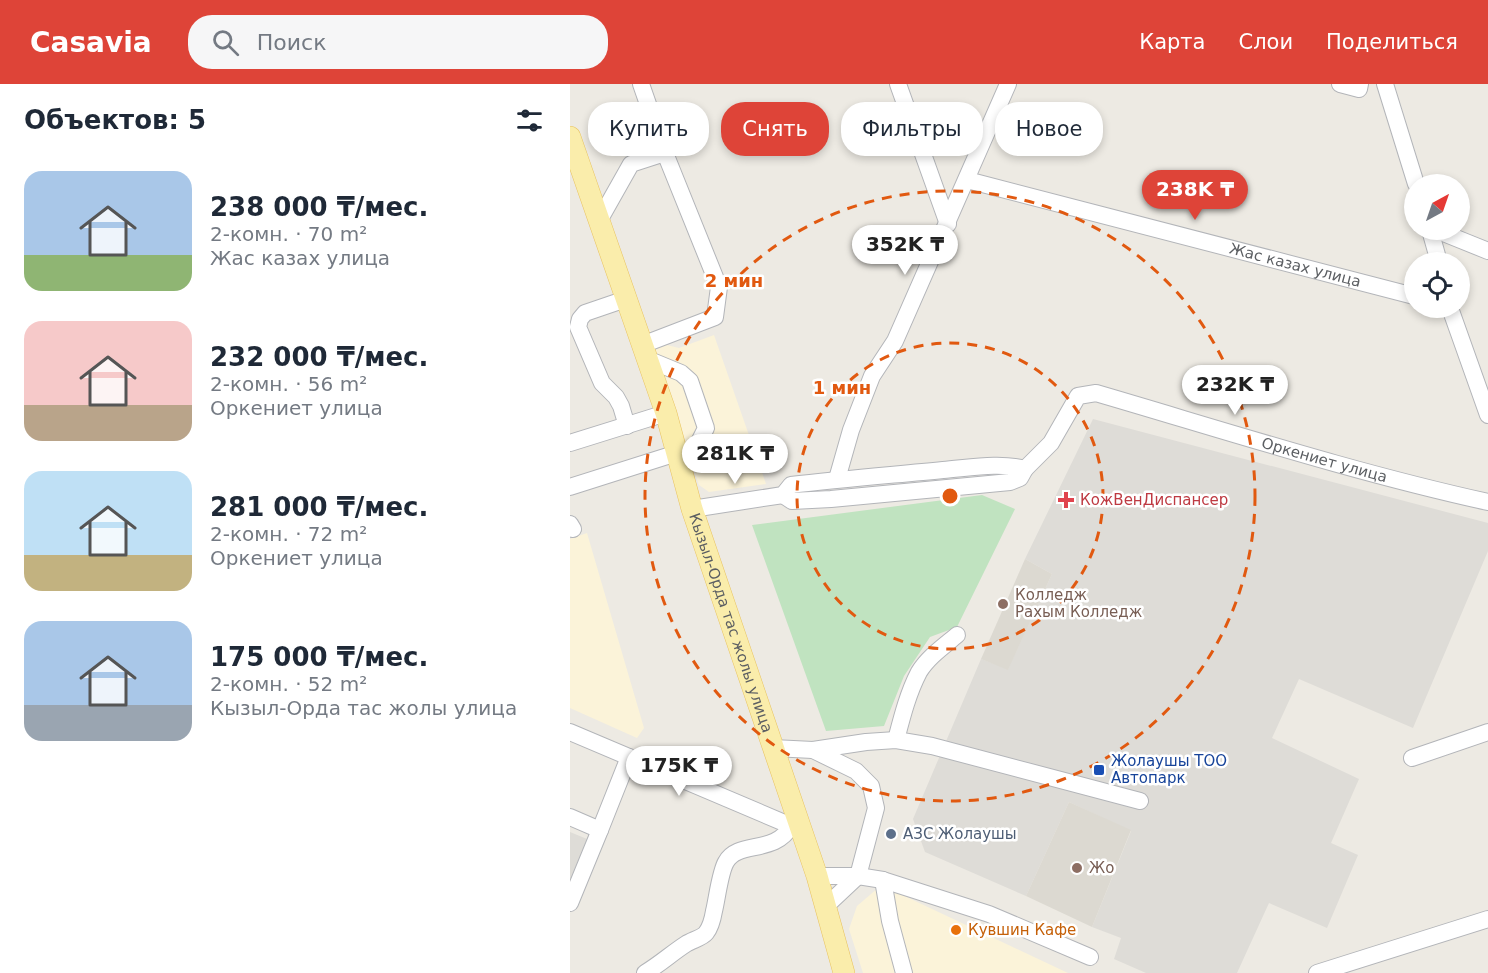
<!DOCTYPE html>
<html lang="ru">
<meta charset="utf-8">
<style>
:root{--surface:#fff;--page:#f6f6f7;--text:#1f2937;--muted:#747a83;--accent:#de4438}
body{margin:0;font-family:"DejaVu Sans",sans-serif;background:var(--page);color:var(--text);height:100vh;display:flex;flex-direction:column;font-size:22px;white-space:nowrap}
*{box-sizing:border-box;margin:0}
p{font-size:20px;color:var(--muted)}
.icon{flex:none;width:33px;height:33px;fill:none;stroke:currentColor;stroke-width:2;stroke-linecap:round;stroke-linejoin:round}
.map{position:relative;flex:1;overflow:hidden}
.drawer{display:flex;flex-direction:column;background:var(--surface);width:570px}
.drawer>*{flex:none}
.banner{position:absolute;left:18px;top:18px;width:570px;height:54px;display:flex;gap:12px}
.needle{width:39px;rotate:40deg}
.tools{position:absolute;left:834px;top:90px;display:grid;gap:12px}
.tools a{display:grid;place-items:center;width:66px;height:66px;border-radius:50%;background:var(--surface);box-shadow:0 3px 9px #0003;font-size:30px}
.price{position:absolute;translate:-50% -51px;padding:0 14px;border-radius:21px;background:#fff;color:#222;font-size:20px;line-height:39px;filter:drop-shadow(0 2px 3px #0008)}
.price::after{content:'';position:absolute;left:50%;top:36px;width:18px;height:14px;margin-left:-9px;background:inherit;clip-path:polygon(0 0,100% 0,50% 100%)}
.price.selected{background:var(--accent);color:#fff}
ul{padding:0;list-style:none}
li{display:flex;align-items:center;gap:18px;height:150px;padding:0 24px}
li span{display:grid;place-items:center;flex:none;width:168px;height:120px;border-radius:18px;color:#555}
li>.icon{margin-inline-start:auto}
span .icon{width:72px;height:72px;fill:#fffc;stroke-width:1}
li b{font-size:26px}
h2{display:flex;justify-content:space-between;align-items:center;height:72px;padding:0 24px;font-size:26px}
.chip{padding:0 21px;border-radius:24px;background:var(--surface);box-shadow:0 3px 9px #0003;font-size:21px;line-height:54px}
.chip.selected{background:var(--accent);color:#fff}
header{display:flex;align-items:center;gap:36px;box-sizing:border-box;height:84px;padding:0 30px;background:var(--accent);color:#fff}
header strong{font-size:28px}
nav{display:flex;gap:33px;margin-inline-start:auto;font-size:21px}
.search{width:420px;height:54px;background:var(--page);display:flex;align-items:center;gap:15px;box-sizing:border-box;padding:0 21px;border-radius:24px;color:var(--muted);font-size:22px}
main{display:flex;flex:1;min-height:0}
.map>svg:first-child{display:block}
.commercial{fill:#fbf3d9}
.industrial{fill:#dedcd7}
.education{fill:#dcd9d1}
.green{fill:#c0e3c0}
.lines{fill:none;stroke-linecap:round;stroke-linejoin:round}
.minor-casing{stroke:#b3b5b9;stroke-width:18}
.major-casing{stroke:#e8c260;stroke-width:22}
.minor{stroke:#fff;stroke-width:16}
.major{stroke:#faedab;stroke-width:21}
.ring{fill:none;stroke:#e15910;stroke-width:3;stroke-dasharray:10 8}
.health-dot{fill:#e0444e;stroke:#fff;stroke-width:2}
.education-dot{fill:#8d6e63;stroke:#fff;stroke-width:2}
.transit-dot{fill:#1a4fb4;stroke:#fff;stroke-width:2}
.service-dot{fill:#5c6f8a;stroke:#fff;stroke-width:2}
.food-dot{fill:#e8710a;stroke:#fff;stroke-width:2}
.labels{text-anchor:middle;stroke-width:5;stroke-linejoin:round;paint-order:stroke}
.street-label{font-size:15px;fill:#5b5e62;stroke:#fff}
.health-label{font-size:15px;fill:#be3a42;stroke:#fff;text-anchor:start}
.education-label{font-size:15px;fill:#785e54;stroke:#fff;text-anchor:start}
.transit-label{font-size:15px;fill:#164399;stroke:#fff;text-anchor:start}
.service-label{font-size:15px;fill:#4e5e75;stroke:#fff;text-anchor:start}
.food-label{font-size:15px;fill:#c56008;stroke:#fff;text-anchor:start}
.centre{fill:#e15910;stroke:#fff;stroke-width:3}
.ring-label{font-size:18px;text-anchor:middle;font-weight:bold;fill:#e15910;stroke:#fff;stroke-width:5;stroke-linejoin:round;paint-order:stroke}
</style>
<header>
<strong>Casavia</strong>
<div class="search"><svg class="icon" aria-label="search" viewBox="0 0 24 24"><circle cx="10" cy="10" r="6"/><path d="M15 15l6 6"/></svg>Поиск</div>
<nav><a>Карта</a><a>Слои</a><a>Поделиться</a></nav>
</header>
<main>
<section class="drawer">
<h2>Объектов: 5<svg class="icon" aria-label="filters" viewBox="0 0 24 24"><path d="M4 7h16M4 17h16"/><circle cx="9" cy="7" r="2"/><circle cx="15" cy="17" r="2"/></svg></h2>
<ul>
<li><span style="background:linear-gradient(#a9c7e8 70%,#8fb573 0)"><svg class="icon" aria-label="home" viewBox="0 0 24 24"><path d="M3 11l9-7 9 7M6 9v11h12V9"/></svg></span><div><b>238 000 ₸/мес.</b><p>2-комн. · 70 m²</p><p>Жас казах улица</p></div></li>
<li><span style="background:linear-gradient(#f6c9c9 70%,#b9a48a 0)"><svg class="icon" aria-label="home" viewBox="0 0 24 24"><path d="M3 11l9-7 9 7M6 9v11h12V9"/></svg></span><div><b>232 000 ₸/мес.</b><p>2-комн. · 56 m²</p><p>Оркениет улица</p></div></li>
<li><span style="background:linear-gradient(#bfe0f5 70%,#c2b280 0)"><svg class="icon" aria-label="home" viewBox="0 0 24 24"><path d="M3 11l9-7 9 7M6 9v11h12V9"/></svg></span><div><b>281 000 ₸/мес.</b><p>2-комн. · 72 m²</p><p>Оркениет улица</p></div></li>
<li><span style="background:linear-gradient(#a9c7e8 70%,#9aa5b1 0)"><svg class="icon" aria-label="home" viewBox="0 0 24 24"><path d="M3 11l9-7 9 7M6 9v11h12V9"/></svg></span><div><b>175 000 ₸/мес.</b><p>2-комн. · 52 m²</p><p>Кызыл-Орда тас жолы улица</p></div></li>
</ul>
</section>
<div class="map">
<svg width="918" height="889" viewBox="0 0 918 889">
<rect width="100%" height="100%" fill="#edeae3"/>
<path class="commercial" d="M 72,240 L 97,261 L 109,264 L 144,251 L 196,400 L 139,408 L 129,401 Z
M 17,449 L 74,644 L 67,654 L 0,624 L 0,455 Z
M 308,804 L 326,808 L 498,889 L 293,889 L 279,845 L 287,822 Z"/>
<path class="industrial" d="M 523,335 L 918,439 L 918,467 L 843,644 L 729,595 L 702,654 L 789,695 L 761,759 L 788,771 L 757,844 L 699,819 L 667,889 L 576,889 L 544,875 L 551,854 L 522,843 L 561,747 L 499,718 L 456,812 L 355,768 L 343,735 L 411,575 L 438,585 L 482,490 L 455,475 Z
M 0,748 L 17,755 L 0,796 Z"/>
<path class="education" d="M 455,475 L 482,490 L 438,586 L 411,575 Z
M 499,718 L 561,746 L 522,843 L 456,812 Z"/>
<path class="green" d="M 412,411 L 445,425 L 387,543 L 360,553 L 334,592 L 314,642 L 256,647 L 182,441 Z"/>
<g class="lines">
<defs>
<g id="minor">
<path d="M 71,0 L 95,69 L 149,203 L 145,233 L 72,261"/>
<path d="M 328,0 L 378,140"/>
<path d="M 770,0 L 789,5 L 790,0"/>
<path d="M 815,0 L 846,100"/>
<path id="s1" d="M 397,96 L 844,212"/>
<path d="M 30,135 L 61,80 L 95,69"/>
<path d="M 860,146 L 869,178"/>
<path d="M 866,146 L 918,167"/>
<path d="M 56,215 L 15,229 L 10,235 L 8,243 L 32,299 L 46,313 L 51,322 L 57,342"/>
<path d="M 880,224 L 918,331"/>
<path d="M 77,275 L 111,289 L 120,297 L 136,344 L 129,358 L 110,381"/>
<path d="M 0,359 L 96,329"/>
<path d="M 267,395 L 281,346 L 302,292 L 325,257 L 438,0"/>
<path d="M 0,403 L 107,369"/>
<path id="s2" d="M 213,411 L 222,417 L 261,415 L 440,398 L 450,394 L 455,385 L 481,359 L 508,312 L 526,309 C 656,347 786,389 918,418"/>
<path d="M 122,425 L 213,411 L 221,401 C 271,395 322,391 373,386 C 399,384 430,378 455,385"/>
<path d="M 0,440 L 3,445"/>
<path d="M 0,648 L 231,746"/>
<path d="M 326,656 C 332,633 338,609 349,588 C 358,573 374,562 387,551"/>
<path d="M 203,664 L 243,666 L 296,658 L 326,656 L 362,662 L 570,717"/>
<path d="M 243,666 L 286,687 L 301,702 L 306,724 L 288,792 L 256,822"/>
<path d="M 842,674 L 918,648"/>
<path d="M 0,733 L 30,746 L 59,673"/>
<path d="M 247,792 L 288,792 L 313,796 L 419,830 L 520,873"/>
<path d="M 313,796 L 320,837 L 334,889"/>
<path d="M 0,819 L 30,746"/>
<path d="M 75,889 C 90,880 102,869 116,860 C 122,856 132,854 136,849 C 140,844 143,833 144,827 C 147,815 150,788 156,778 C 168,756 205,771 221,742"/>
<path d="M 747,889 L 918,835"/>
</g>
<g id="major">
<path id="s3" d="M 0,53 L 96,329 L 122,425 L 247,792 L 274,889"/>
</g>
</defs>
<use href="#minor" class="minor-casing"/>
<use href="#major" class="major-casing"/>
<use href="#minor" class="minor"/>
<use href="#major" class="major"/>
</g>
<g class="ring">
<circle cx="380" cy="412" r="153"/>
<circle cx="380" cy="412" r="305"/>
</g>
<path class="health-dot" d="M493 407h6v6h6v6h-6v6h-6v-6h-6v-6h6z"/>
<g class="education-dot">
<circle cx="433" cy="520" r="6"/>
<circle cx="507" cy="784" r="6"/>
</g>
<rect class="transit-dot" x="523" y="680" width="12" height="12" rx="3"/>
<circle class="service-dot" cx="321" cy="750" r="6"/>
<circle class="food-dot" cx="386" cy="846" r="6"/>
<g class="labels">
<g class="street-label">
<text dy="5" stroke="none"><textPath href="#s1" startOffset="339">Жас казах улица</textPath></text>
<text dy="5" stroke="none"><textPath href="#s2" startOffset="598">Оркениет улица</textPath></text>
<text dy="5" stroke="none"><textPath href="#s3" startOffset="512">Кызыл-Орда тас жолы улица</textPath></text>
</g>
<g class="health-label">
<text x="510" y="421">КожВенДиспансер</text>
</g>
<g class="education-label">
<text x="445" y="516">Колледж<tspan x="445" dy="17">Рахым Колледж</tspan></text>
<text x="519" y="789">Жо</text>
</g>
<g class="transit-label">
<text x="541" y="682">Жолаушы ТОО<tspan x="541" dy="17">Автопарк</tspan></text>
</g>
<g class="service-label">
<text x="333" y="755">АЗС Жолаушы</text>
</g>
<g class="food-label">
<text x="398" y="851">Кувшин Кафе</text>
</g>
</g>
<circle cx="380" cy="412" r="9" class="centre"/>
<g class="ring-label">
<text x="164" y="203">2 мин</text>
<text x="272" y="310">1 мин</text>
</g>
</svg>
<div class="tools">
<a><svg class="needle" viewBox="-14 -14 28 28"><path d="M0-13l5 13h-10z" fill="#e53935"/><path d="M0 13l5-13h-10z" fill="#747a83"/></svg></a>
<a><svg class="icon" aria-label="locate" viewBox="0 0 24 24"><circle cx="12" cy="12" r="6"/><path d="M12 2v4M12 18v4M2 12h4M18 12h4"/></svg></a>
</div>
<b class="price selected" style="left:625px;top:137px">238K ₸</b>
<b class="price" style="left:335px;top:192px">352K ₸</b>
<b class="price" style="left:665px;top:332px">232K ₸</b>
<b class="price" style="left:165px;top:401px">281K ₸</b>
<b class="price" style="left:109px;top:713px">175K ₸</b>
<div class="banner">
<a class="chip">Купить</a>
<a class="chip selected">Снять</a>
<a class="chip">Фильтры</a>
<a class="chip">Новое</a>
</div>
</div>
</main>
